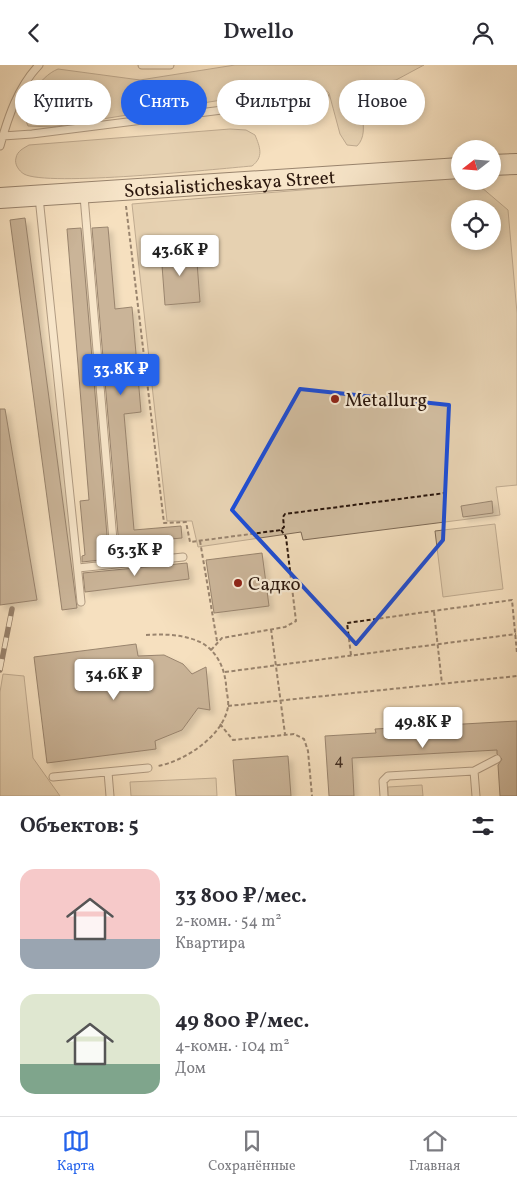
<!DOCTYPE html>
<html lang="ru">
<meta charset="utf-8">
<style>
:root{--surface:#fff;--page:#f7f7f7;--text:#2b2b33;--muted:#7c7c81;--line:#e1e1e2;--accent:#2563eb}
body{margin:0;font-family:Vollkorn,serif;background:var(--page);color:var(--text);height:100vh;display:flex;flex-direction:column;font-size:19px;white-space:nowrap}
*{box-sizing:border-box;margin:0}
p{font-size:16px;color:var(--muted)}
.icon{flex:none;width:28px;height:28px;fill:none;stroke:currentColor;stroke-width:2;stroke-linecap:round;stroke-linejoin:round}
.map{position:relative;height:731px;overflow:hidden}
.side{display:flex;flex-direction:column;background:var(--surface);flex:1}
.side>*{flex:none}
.guide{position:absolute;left:15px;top:15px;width:488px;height:45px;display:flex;gap:10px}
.needle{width:32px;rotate:253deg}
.controls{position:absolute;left:451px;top:75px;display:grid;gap:10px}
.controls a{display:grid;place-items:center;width:50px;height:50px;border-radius:50%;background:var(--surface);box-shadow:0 2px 8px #0003;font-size:25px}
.price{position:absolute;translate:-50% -42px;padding:0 11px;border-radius:5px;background:#fff;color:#222;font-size:16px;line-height:32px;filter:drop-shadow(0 1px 2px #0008)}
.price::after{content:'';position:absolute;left:50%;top:30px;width:15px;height:11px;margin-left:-8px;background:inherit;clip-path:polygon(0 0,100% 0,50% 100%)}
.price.active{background:var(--accent);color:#fff}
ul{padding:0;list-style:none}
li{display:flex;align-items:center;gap:15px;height:125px;padding:0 20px}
li span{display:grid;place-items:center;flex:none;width:140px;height:100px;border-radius:15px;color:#555}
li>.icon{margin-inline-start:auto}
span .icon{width:60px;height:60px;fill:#fffc;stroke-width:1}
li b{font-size:21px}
h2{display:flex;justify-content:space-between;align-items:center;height:60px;padding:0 20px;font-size:21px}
.tag{padding:0 18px;border-radius:22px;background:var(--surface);box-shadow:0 2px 8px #0003;font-size:18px;line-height:45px}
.tag.active{background:var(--accent);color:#fff}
header{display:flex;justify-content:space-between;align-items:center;height:65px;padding:0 20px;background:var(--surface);font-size:22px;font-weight:600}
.menu{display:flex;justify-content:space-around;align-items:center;height:70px;border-top:1px solid var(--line);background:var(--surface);font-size:14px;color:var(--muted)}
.menu a{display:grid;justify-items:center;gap:2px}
.menu .active{color:var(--accent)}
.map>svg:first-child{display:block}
.green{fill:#d2bea1;stroke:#7e6a56;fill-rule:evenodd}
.building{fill:#947f69;stroke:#2a160c;filter:url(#shadow)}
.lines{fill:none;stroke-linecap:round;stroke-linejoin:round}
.lane-casing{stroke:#5d4839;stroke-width:9}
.secondary-casing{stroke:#2a160c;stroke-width:22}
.path{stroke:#2a160c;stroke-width:2;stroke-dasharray:4 2.5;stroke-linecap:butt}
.lane{stroke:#f8ebd5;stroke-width:7}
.secondary{stroke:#f8ebd5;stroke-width:20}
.rail-casing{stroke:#2a160c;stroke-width:5.5}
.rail{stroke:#f8ebd5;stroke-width:4;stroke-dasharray:11;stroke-linecap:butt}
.marked{fill:none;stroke:#1d4ed8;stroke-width:4;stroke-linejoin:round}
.poi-dot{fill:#8f2418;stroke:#f8ebd5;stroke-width:2}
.labels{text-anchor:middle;stroke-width:4.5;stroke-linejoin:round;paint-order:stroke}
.number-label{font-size:16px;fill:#443023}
.street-label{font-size:19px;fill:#2a160c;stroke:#f8ebd5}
.poi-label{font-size:19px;fill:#2a160c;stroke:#f8ebd5;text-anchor:start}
</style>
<header><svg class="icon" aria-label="back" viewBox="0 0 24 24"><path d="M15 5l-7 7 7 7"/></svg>Dwello<svg class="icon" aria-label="person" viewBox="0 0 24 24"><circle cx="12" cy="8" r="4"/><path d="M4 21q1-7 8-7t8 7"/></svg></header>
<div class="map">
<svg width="517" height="731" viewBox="0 0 517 731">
<defs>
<filter id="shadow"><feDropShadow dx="4.5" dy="4.5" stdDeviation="2.5" flood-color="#0004"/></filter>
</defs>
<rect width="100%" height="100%" fill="#f5e0bf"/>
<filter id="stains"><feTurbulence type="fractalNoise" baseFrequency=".004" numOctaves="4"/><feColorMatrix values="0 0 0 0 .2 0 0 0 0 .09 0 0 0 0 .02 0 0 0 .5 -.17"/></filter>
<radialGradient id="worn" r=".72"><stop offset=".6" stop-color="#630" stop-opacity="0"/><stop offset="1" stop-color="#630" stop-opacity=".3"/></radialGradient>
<path class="green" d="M 235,0 L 424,0 L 396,15 L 367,19 C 352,36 373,65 357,81 L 347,80 L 340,69 L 329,28 L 325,25 L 309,23 L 290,18 L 276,19 L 263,26 L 228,34 L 52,62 L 28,61 C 18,42 40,11 58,4 L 140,15 Z
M 230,64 L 246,65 L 255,70 C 260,82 264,92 252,101 C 216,104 47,122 24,109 C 19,106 14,99 16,93 C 17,86 24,83 29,80 Z
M 460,112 L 460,116 L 474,116 L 508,145 L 517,248 L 517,420 L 496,422 L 500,450 L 303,475 L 301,467 L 198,482 L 192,456 L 167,456 L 132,139 ZM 460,144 L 492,144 L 492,176 L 460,176 Z
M 495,459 L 503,524 L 443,532 L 435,466 Z
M 3,609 L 24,611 L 33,693 L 60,731 L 0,731 L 0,627 Z
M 216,713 L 217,731 L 131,731 L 130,717 Z
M 422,720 L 423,731 L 388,731 L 388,722 Z"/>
<path class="building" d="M 25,153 L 77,543 L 62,545 L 10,155 Z
M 108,162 L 115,244 L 132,242 L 141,347 L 124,349 L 134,465 L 181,461 L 182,473 L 135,477 L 136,492 L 120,493 L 92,163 Z
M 81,163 L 109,494 L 82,497 L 82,491 L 85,490 L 80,436 L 89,435 L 67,164 Z
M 196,184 L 200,237 L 165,240 L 161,187 Z
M 0,344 L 5,344 L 37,535 L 0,540 Z
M 492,436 L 493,448 L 463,452 L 461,441 Z
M 262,488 L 269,541 L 214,548 L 206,495 Z
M 187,498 L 189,514 L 85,527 L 83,508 Z
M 136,579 L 138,591 L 164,590 L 183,599 L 192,609 L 206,602 L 210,645 L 198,643 L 182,665 L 155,676 L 156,684 L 47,698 L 34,592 Z
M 517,656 L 517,731 L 500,731 L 498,700 L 502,694 L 497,689 L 497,685 L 352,693 L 354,731 L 329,731 L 325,671 L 376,668 L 375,664 Z
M 288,691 L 291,731 L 236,731 L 233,695 Z"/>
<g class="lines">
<defs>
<path id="lane" d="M 142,0 L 170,0
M 3,71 L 32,69 L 325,32
M 0,81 C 8,52 18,22 39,0
M 84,131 L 115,499
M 39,132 L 81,537
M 78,503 L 183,492
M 474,706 L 497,694
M 108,707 L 110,731
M 53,712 L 148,703
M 384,731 L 383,716 L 388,711 L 474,706 L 476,731"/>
<g id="secondary">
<path d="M 492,100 L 517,99"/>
<path id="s1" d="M 0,133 L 460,103"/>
</g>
</defs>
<use href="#lane" class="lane-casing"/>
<use href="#secondary" class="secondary-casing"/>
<path class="path" d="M 126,141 L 164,458 L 186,457 L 190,477 L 281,465 L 284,462 L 283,452 L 285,449 L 445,428
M 200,476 L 217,576
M 434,547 L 442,619
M 271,564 L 285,669
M 146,570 C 165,569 184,569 202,578 C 217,587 224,602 226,619 C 226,626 229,635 228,642 C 223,671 185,696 158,701
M 211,585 L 222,573 L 285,562 L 296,556 L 286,472 L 281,465
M 351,590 L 347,558 L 512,535 L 517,588
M 225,607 L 516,569
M 228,641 L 517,611
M 220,659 L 233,675 L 294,669 L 304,674 L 308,686 L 312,731"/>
<use href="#lane" class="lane"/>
<use href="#secondary" class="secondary"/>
<defs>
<path id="rail" d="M 0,605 L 12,544"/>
</defs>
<use href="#rail" class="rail-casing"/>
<use href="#rail" class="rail"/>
</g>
<path d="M0 0H517V731H0ZM 300,324 L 449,340 L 443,475 L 356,579 L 232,445 Z" fill="#f5e0bf" fill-opacity=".55" fill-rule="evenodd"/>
<path class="marked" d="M 300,324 L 449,340 L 443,475 L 356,579 L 232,445 Z"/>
<g class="poi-dot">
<circle cx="335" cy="334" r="5"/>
<circle cx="238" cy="518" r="5"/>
</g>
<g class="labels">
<g class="number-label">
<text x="339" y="700">4</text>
</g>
<g class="street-label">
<text dy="7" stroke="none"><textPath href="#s1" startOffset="230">Sotsialisticheskaya Street</textPath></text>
</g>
<g class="poi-label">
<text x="345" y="341">Metallurg</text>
<text x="248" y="525">Садко</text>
</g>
</g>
<rect width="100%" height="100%" filter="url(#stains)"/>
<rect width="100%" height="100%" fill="url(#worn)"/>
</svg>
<div class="controls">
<a><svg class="needle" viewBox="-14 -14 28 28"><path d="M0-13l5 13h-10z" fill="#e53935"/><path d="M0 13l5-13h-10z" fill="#7c7c81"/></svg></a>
<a><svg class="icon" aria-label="locate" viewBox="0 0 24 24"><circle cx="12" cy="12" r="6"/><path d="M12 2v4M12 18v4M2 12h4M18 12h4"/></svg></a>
</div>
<b class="price" style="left:180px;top:212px">43.6K ₽</b>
<b class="price active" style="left:121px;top:331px">33.8K ₽</b>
<b class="price" style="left:135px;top:512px">63.3K ₽</b>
<b class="price" style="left:114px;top:636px">34.6K ₽</b>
<b class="price" style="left:423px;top:684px">49.8K ₽</b>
<div class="guide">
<a class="tag">Купить</a>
<a class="tag active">Снять</a>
<a class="tag">Фильтры</a>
<a class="tag">Новое</a>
</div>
</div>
<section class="side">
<h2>Объектов: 5<svg class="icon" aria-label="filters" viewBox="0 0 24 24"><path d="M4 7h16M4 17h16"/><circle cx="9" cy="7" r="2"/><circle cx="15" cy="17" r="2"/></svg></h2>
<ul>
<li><span style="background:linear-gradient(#f6c9c9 70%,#9aa5b1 0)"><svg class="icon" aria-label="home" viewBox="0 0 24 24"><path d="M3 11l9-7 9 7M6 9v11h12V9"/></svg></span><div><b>33 800 ₽/мес.</b><p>2-комн. · 54 m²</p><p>Квартира</p></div></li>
<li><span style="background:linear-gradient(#dfe7d0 70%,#7fa58c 0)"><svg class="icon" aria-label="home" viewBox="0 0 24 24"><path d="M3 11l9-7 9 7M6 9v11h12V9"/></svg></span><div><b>49 800 ₽/мес.</b><p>4-комн. · 104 m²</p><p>Дом</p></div></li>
</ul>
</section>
<nav class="menu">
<a class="active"><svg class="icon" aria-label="map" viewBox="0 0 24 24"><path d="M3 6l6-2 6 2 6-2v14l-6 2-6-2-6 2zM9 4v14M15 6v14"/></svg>Карта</a>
<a><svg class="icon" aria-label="saved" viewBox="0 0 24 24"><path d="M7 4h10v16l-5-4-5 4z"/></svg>Сохранённые</a>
<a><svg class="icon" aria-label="home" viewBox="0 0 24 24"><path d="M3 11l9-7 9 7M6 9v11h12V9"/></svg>Главная</a>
</nav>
